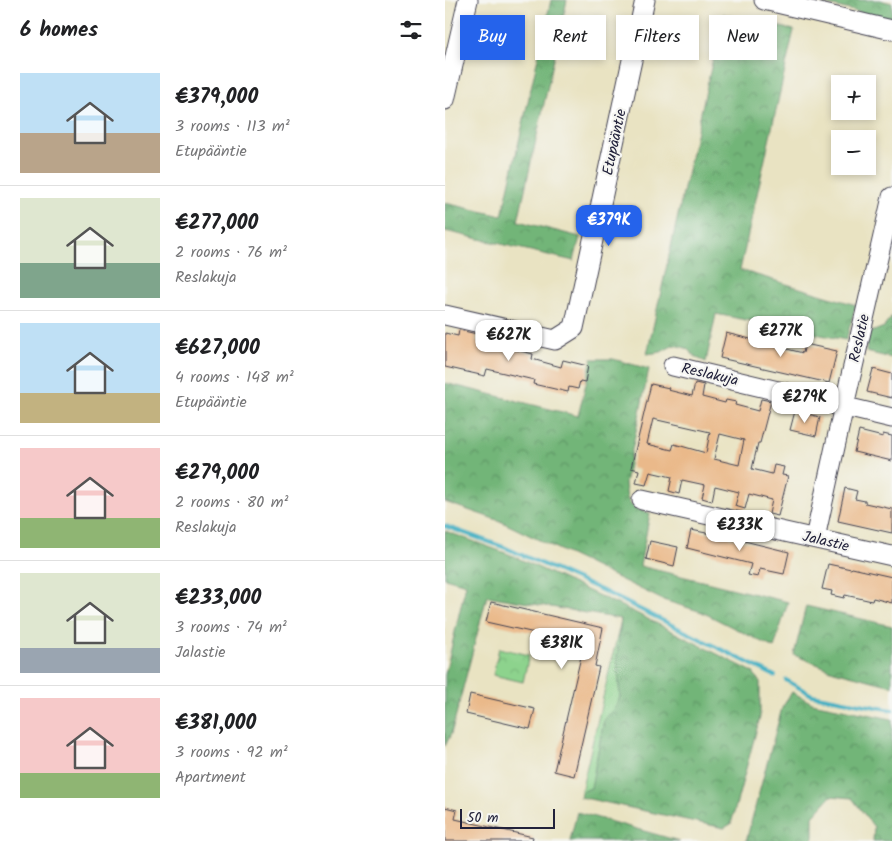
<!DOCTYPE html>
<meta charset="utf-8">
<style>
:root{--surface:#fff;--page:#f6f6f6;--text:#202124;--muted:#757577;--line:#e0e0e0;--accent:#2563eb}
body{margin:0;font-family:Kalam,sans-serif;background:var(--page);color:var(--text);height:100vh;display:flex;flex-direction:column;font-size:19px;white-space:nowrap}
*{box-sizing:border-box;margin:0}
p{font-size:16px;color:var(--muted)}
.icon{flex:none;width:28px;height:28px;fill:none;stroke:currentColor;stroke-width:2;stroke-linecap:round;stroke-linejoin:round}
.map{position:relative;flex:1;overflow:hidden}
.panel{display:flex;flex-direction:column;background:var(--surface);width:445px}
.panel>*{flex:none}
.top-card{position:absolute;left:15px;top:15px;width:356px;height:45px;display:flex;gap:10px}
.fabs{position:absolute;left:386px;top:75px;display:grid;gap:10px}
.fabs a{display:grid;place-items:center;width:45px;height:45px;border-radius:0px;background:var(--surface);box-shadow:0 2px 8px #0003;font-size:25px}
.scale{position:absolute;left:15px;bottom:12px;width:95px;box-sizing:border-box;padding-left:5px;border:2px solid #22223b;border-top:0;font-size:14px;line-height:18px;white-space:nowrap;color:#22223b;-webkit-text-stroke:4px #f6f6f2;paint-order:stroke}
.price{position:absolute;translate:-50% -42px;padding:0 11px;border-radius:10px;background:#fff;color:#222;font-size:16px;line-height:32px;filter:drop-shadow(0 1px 2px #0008)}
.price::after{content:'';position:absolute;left:50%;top:30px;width:15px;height:11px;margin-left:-8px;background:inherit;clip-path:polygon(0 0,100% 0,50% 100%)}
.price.current{background:var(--accent);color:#fff}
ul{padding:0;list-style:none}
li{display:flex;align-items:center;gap:15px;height:125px;padding:0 20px}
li+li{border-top:1px solid var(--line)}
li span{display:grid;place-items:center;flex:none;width:140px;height:100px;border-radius:0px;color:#555}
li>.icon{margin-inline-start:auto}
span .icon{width:60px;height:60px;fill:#fffc;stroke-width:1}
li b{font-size:21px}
h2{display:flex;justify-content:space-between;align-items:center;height:60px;padding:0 20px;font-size:21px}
.tag{padding:0 18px;border-radius:0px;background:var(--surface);box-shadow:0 2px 8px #0003;font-size:18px;line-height:45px}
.tag.current{background:var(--accent);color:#fff}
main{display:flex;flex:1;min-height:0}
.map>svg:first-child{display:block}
.green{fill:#8dd38d;stroke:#587a64}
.forest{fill:url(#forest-crowns);stroke:#4a6c5a}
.park{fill:url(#park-crowns);stroke:#587a64}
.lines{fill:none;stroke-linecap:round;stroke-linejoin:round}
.stream{stroke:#45b0c3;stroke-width:4}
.building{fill:#eab98a;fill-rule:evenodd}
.minor-casing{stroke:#403f4f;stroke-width:21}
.minor{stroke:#fff;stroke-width:19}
.labels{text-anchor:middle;stroke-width:4.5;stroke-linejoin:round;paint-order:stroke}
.street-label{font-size:15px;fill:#22223b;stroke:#f6f6f2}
</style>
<main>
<section class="panel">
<h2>6 homes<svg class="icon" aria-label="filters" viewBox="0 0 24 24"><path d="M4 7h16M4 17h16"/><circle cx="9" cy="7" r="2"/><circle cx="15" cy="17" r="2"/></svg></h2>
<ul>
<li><span style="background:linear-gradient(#bfe0f5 60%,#b9a48a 0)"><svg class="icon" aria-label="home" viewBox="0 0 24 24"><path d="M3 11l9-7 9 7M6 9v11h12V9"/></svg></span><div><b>€379,000</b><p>3 rooms · 113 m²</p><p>Etupääntie</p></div></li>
<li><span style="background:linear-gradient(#dfe7d0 65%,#7fa58c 0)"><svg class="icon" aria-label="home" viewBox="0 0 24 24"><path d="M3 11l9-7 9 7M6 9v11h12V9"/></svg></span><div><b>€277,000</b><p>2 rooms · 76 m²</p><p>Reslakuja</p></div></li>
<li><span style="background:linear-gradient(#bfe0f5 70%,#c2b280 0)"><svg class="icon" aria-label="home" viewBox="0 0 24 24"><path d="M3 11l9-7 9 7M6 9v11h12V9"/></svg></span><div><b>€627,000</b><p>4 rooms · 148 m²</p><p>Etupääntie</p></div></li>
<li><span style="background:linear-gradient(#f6c9c9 70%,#8fb573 0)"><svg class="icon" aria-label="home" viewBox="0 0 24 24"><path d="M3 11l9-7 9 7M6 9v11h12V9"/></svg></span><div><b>€279,000</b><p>2 rooms · 80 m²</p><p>Reslakuja</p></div></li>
<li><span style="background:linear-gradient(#dfe7d0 75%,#9aa5b1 0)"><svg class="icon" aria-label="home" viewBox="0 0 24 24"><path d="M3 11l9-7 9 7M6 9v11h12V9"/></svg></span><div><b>€233,000</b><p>3 rooms · 74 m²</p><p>Jalastie</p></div></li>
<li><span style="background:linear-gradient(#f6c9c9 75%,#8fb573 0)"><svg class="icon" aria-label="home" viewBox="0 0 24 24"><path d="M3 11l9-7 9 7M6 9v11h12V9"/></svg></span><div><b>€381,000</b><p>3 rooms · 92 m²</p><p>Apartment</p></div></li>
</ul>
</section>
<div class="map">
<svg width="447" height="841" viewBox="0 0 447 841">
<defs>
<pattern id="forest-crowns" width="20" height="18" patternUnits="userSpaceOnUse" patternTransform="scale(1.25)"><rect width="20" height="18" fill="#72b578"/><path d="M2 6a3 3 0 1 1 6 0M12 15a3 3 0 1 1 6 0" fill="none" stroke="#5d9364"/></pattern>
<pattern id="park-crowns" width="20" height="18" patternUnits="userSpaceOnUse" patternTransform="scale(1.25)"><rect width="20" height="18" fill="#8dd38d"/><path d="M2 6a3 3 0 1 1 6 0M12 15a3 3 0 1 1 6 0" fill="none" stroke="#79b57b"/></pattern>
</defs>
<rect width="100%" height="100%" fill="#f6f6f2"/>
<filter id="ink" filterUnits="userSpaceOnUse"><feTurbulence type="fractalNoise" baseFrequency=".02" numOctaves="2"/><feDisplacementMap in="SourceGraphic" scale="10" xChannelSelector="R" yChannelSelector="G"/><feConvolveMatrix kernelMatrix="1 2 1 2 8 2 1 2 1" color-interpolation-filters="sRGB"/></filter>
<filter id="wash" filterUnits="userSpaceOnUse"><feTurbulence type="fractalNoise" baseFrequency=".0096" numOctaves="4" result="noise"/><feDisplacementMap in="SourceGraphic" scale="20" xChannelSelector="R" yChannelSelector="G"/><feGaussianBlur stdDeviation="1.12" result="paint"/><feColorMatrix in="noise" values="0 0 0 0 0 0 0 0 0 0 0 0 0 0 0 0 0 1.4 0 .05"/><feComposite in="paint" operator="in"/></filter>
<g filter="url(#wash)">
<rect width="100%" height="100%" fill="#e9e3c2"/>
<path class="green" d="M 176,620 L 172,658 L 175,697 L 172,705 L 163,714 L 159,720 L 146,789 L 136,792 Z"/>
<path class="forest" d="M 106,0 L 122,0 L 73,221 L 135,237 L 129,261 L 0,231 L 0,203 L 57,216 Z
M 363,0 L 434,0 L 447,3 L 447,20 Z
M 278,14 L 349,30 L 295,270 L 411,305 L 401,340 L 271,314 L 261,362 L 252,358 L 241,348 L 229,345 L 216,352 L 202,354 Z
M 447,316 L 447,358 L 421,352 L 424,333 L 439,327 Z
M 147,359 L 168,359 L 204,369 L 180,483 C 182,505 184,507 205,513 L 195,566 L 343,602 L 329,648 L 257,612 L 218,600 L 55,521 L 0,502 L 0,383 L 133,416 Z
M 0,531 L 66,555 L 187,611 L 308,672 L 315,683 L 315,717 L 286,824 L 279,828 L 135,797 L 136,792 L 146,788 L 159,720 L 163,714 L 172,705 L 175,697 L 172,658 L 176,619 L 42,596 L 6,734 L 0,746 L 0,675 L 21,584 L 0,578 Z
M 361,606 L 447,626 L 447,686 L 389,671 L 349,655 Z
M 347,692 L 367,703 L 447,719 L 447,841 L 428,841 L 429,827 L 407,798 L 386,796 L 368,816 L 368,838 L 365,841 L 301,841 L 337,708 Z
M 132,812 L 234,841 L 125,841 Z"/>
<path class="park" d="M 54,648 L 84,655 L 78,682 L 48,675 Z"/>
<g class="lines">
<path class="stream" d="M 0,526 L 61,548 L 156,590 L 330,676
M 341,680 L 367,695 L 447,710"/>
</g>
<g id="blocks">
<path class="building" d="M 14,330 L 32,334 L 31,341 L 50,345 L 52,338 L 70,342 L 68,349 L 88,354 L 87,359 L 116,367 L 118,360 L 143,366 L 140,382 L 135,381 L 133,389 L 124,387 L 123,392 L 88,384 L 89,380 L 42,369 L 40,376 L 0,367 L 0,333 L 13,336 Z
M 281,333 L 334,346 L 334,347 L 358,353 L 360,344 L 392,351 L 384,383 L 275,358 Z
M 428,369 L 447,374 L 447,398 L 422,392 Z
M 250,383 L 259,385 L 257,397 L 280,403 L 281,400 L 291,402 L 290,405 L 313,411 L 316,399 L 326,401 L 315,443 L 313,443 L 307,469 L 327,474 L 329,465 L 339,467 L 337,475 L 343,476 L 333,516 L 324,514 L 327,500 L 304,494 L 300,509 L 290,506 L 294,492 L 270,486 L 267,501 L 257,498 L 260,485 L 237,480 L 234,494 L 224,491 L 227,477 L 205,472 L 201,485 L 191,483 L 194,470 L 186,468 L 206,384 L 224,388 L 223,390 L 247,396 ZM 208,419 L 265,432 L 261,453 L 229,444 L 227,450 L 202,444 ZM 275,434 L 299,440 L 294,465 L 269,459 Z
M 350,411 L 375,417 L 371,436 L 345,430 Z
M 414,431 L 438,437 L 438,434 L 447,436 L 447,461 L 409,452 Z
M 400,488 L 412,491 L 410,499 L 420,501 L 420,503 L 447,509 L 447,533 L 393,521 Z
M 246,530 L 287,538 L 344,552 L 339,574 L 315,569 L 313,577 L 303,575 L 306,564 L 242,548 Z
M 205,541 L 233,547 L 229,566 L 201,559 Z
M 383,564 L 406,569 L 407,568 L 447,577 L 447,603 L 428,598 L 427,601 L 400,595 L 399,598 L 386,595 L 387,591 L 377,589 Z
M 46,602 L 158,628 L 150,666 L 154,667 L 129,776 L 109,771 L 139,644 L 41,622 Z
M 25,694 L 90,709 L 85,729 L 21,714 Z
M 0,807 L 12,810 L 10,819 L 88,837 L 87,841 L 0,841 Z"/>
</g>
</g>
<g filter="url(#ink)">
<use href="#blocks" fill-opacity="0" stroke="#403f4f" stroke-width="1"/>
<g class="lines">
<defs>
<path id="minor" d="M 319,0 L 447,30
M 0,100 L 23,0
M 0,315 L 110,340 L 129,328 L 200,0
M 228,366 L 447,418
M 197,500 L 447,556
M 370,538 L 399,406 L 447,197"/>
</defs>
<use href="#minor" class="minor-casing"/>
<use href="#minor" class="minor"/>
</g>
</g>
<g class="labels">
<g class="street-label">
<text transform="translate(169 142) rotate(-78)" y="5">Etupääntie</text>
<text transform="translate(414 338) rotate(-77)" y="5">Reslatie</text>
<text transform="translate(265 374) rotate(13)" y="5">Reslakuja</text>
<text transform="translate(381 541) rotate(13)" y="5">Jalastie</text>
</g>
</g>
</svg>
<div class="fabs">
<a>+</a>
<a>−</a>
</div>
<div class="scale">50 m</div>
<b class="price current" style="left:164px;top:247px">€379K</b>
<b class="price" style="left:336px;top:358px">€277K</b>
<b class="price" style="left:64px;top:362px">€627K</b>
<b class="price" style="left:360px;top:424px">€279K</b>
<b class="price" style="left:295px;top:552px">€233K</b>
<b class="price" style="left:117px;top:670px">€381K</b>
<div class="top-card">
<a class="tag current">Buy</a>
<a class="tag">Rent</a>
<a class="tag">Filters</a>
<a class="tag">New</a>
</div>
</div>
</main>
